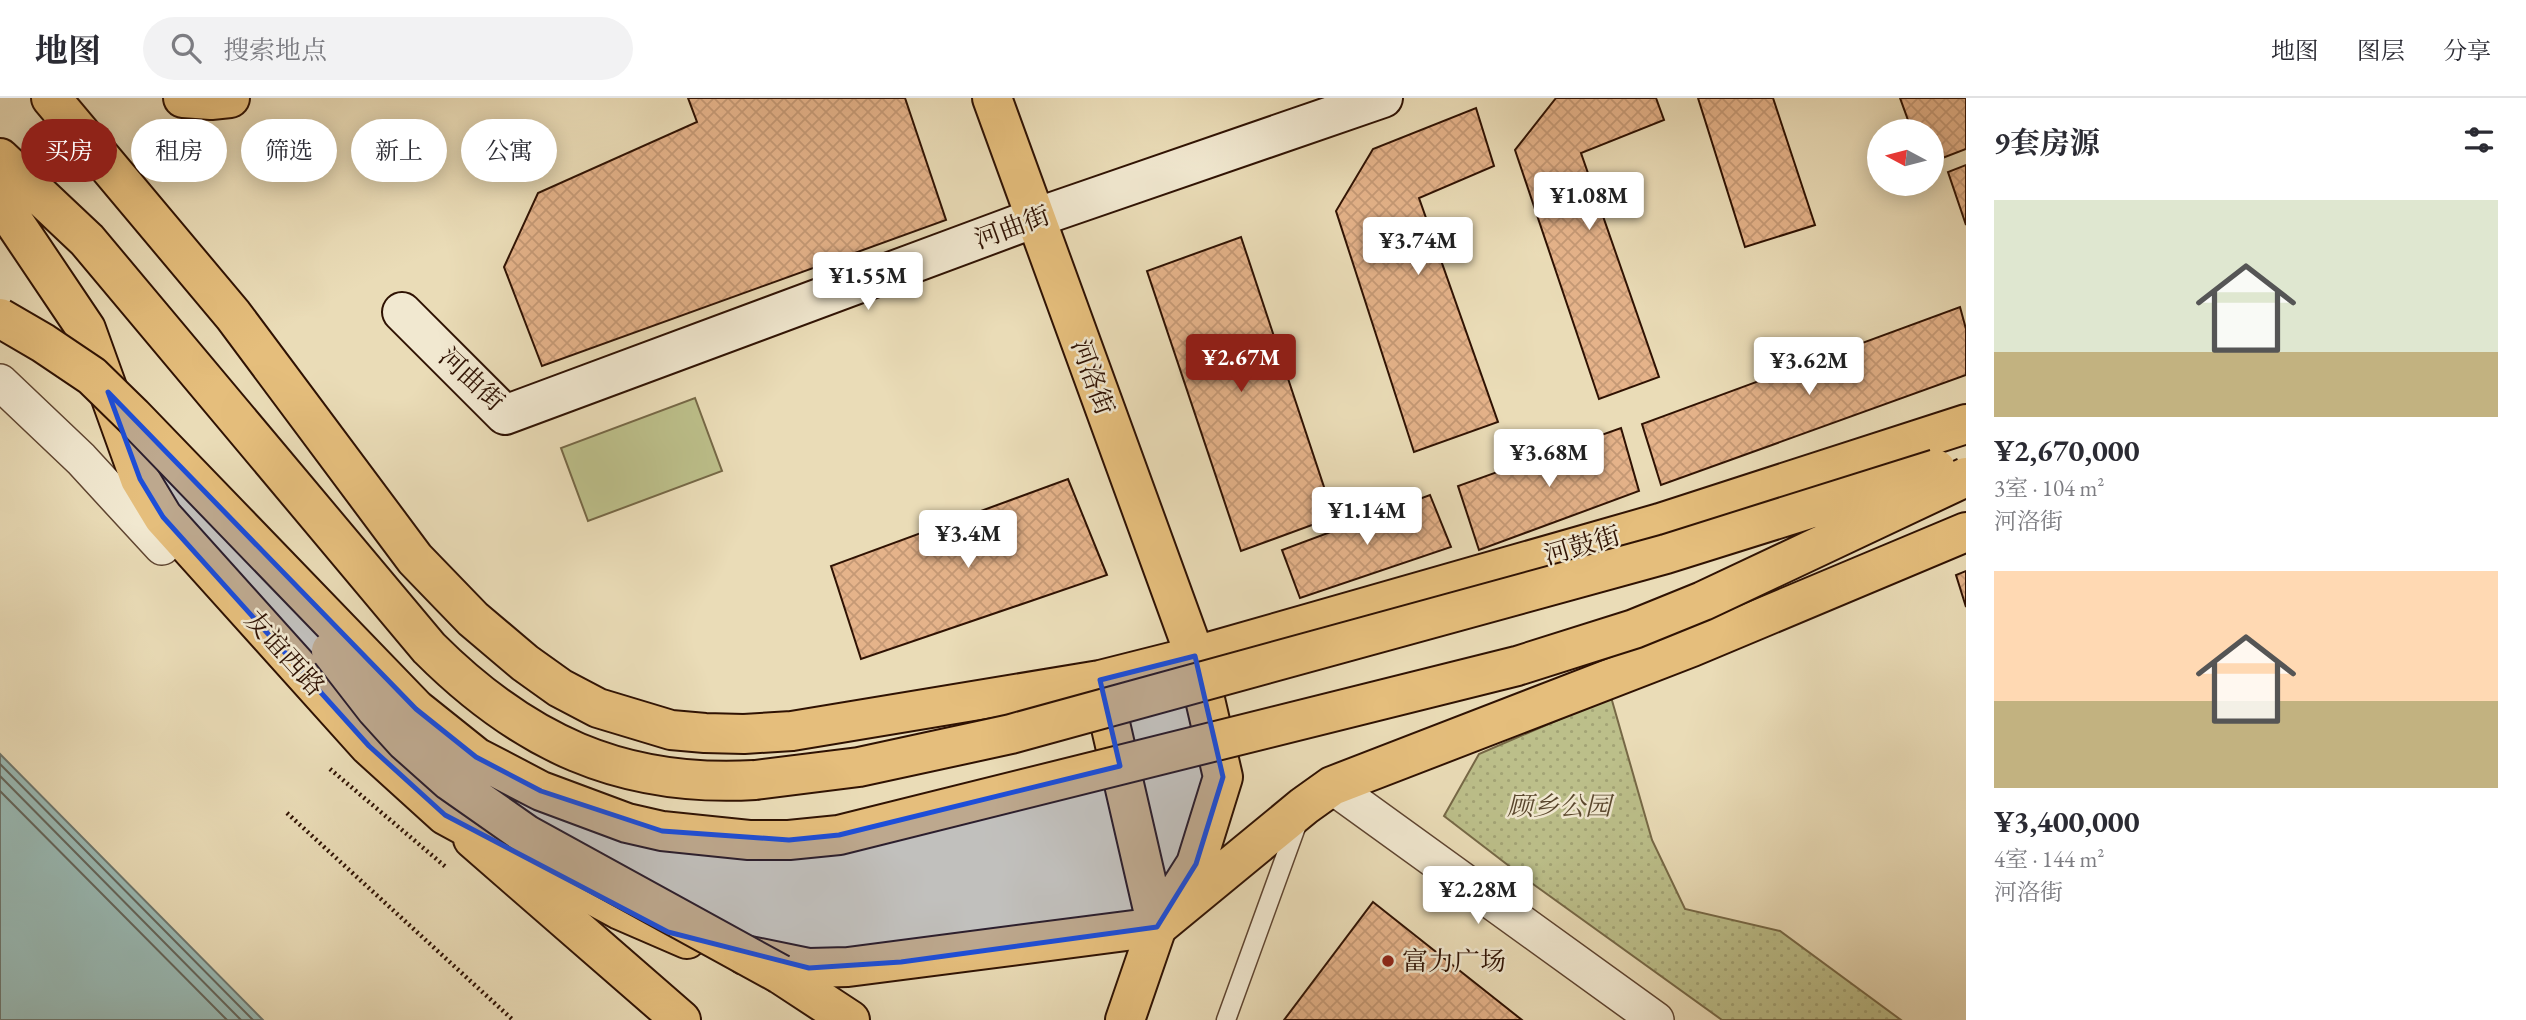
<!DOCTYPE html>
<html lang="zh">
<meta charset="utf-8">
<style>
:root{--surface:#fff;--page:#f2f2f3;--text:#2b2b33;--muted:#7c7c81;--line:#e1e1e2;--accent:#8f2418}
body{margin:0;font-family:"EB Garamond","Noto Serif SC",serif;background:var(--page);color:var(--text);height:100vh;display:flex;flex-direction:column;font-size:26px;white-space:nowrap}
*{box-sizing:border-box;margin:0}
p{font-size:23px;color:var(--muted)}
.icon{flex:none;width:38px;height:38px;fill:none;stroke:currentColor;stroke-width:2;stroke-linecap:round;stroke-linejoin:round}
.map{position:relative;flex:1;overflow:hidden}
.panel{display:flex;flex-direction:column;background:var(--surface);width:560px}
.panel>*{flex:none}
.hud{position:absolute;left:21px;top:21px;width:665px;height:63px;display:flex;gap:14px}
.needle{width:46px;rotate:277deg}
.fabs{position:absolute;left:1867px;top:21px;display:grid;gap:14px}
.fabs a{display:grid;place-items:center;width:77px;height:77px;border-radius:50%;background:var(--surface);box-shadow:0 4px 18px #0003;font-size:35px}
.price{position:absolute;translate:-50% -60px;padding:0 16px;border-radius:7px;background:#fff;color:#222;font-size:23px;line-height:46px;filter:drop-shadow(0 2px 4px #0008)}
.price::after{content:'';position:absolute;left:50%;top:42px;width:21px;height:16px;margin-left:-10px;background:inherit;clip-path:polygon(0 0,100% 0,50% 100%)}
.price.active{background:var(--accent);color:#fff}
ul{padding:0;list-style:none}
li{display:grid;align-content:center;gap:14px;height:371px;padding:0 28px}
li span{display:grid;place-items:center;height:217px;border-radius:0px;color:#555}
li>.icon{margin-inline-start:auto}
span .icon{width:126px;height:126px;fill:#fffc;stroke-width:1}
li b{font-size:30px}
h2{display:flex;justify-content:space-between;align-items:center;height:84px;padding:0 28px;font-size:30px}
.pill{padding:0 24px;border-radius:32px;background:var(--surface);box-shadow:0 4px 18px #0003;font-size:24px;line-height:63px}
.pill.active{background:var(--accent);color:#fff}
header{display:flex;align-items:center;gap:42px;box-sizing:border-box;height:98px;padding:0 35px;background:var(--surface);border-bottom:2px solid var(--line)}
header strong{font-size:33px}
nav{display:flex;gap:38px;margin-inline-start:auto;font-size:24px}
.search{width:490px;height:63px;background:var(--page);display:flex;align-items:center;gap:18px;box-sizing:border-box;padding:0 24px;border-radius:38px;color:var(--muted);font-size:26px}
main{display:flex;flex:1;min-height:0}
.map>svg:first-child{display:block}
.park{fill:url(#park-dots);stroke:#766846;stroke-width:2}
.garden{fill:#bcbf8a;stroke:#766846;stroke-width:2}
.water{fill:#99bab5;stroke:#6f776e;stroke-width:2}
.lines{fill:none;stroke-linecap:round;stroke-linejoin:round}
.shore{stroke:#64665c;stroke-width:2}
.building{fill:url(#building-cross-hatch);stroke:#2f1203;stroke-width:2}
.lane-casing{stroke:#5e4430;stroke-width:21}
.street-casing{stroke:#5e4430;stroke-width:38}
.secondary-casing{stroke:#2f1203;stroke-width:42}
.primary-casing{stroke:#2f1203;stroke-width:42}
.highway-casing{stroke:#2f1203;stroke-width:42}
.path{stroke:#2f1203;stroke-width:4.5;stroke-dasharray:2 3.5;stroke-linecap:butt}
.lane{stroke:#f1e8d0;stroke-width:18}
.street{stroke:#f1e8d0;stroke-width:35}
.secondary{stroke:#f1e8d0;stroke-width:38}
.primary{stroke:#e5be7c;stroke-width:38}
.highway{stroke:#e5be7c;stroke-width:38}
.highway-bridge-casing{stroke:#2f1203;stroke-width:42;stroke-linecap:butt}
.highway-bridge{stroke:#e5be7c;stroke-width:38}
.marked{fill:#1d4ed8;fill-opacity:0.2;stroke:#1d4ed8;stroke-width:5;stroke-linejoin:round}
.poi-dot{fill:#8f2418;stroke:#f1e8d0;stroke-width:2.5}
.labels{text-anchor:middle;stroke-width:5;stroke-linejoin:round;paint-order:stroke}
.street-label{font-size:26px;fill:#2f1203;stroke:#f1e8d0}
.park-label{font-size:26px;font-style:italic;fill:#59462c;stroke:#f1e8d0}
.poi-label{font-size:26px;fill:#2f1203;stroke:#f1e8d0;text-anchor:start}
</style>
<header>
<strong>地图</strong>
<div class="search"><svg class="icon" aria-label="search" viewBox="0 0 24 24"><circle cx="10" cy="10" r="6"/><path d="M15 15l6 6"/></svg>搜索地点</div>
<nav><a>地图</a><a>图层</a><a>分享</a></nav>
</header>
<main>
<div class="map">
<svg width="1966" height="922" viewBox="0 0 1966 922">
<defs>
<pattern id="park-dots" width="8" height="8" patternUnits="userSpaceOnUse" patternTransform="scale(1.75)"><rect width="8" height="8" fill="#bcbf8a"/><path d="M2 2h.1M6 6h.1" fill="none" stroke="#a2a375" stroke-width="1.8" stroke-linecap="round"/></pattern>
<pattern id="building-cross-hatch" width="8" height="8" patternUnits="userSpaceOnUse" patternTransform="scale(1.75)"><rect width="8" height="8" fill="#e5b38a"/><path d="M0 0l8 8M0 8l8-8" fill="none" stroke="#c59975"/></pattern>
</defs>
<rect width="100%" height="100%" fill="#eadcb7"/>
<filter id="stains"><feTurbulence type="fractalNoise" baseFrequency=".00286" numOctaves="4"/><feColorMatrix values="0 0 0 0 .2 0 0 0 0 .09 0 0 0 0 .02 0 0 0 .5 -.17"/></filter>
<radialGradient id="worn" r=".72"><stop offset=".6" stop-color="#630" stop-opacity="0"/><stop offset="1" stop-color="#630" stop-opacity=".3"/></radialGradient>
<path class="park" d="M 1611,599 L 1652,742 L 1685,811 L 1780,833 L 1901,922 L 1722,922 L 1526,781 L 1444,718 L 1479,656 Z"/>
<path class="garden" d="M 695,300 L 722,373 L 588,423 L 561,350 Z"/>
<path class="water" d="M 0,656 L 263,922 L 0,922 Z"/>
<g class="lines">
<path class="shore" d="M 0,666 L 253,922
M 0,678 L 241,922
M 0,693 L 227,922"/>
</g>
<path class="building" d="M 688,0 L 905,0 L 946,122 L 542,268 L 504,169 L 538,95 L 697,24 Z
M 1556,0 L 1656,0 L 1664,22 L 1581,55 L 1659,279 L 1599,301 L 1515,52 Z
M 1698,0 L 1773,0 L 1815,127 L 1745,149 Z
M 1900,0 L 1966,0 L 1966,51 L 1932,64 L 1932,33 L 1912,33 Z
M 1476,10 L 1494,68 L 1419,100 L 1498,324 L 1414,354 L 1336,113 L 1373,51 Z
M 1966,67 L 1966,127 L 1948,74 Z
M 1241,139 L 1334,419 L 1241,453 L 1147,173 Z
M 1960,209 L 1966,231 L 1966,277 L 1661,387 L 1642,326 Z
M 1621,330 L 1639,393 L 1479,452 L 1458,388 Z
M 1068,381 L 1107,477 L 861,561 L 831,468 Z
M 1430,397 L 1451,449 L 1300,500 L 1282,452 Z
M 1966,473 L 1966,509 L 1956,477 Z
M 1373,804 L 1522,922 L 1284,922 Z"/>
<g class="lines">
<defs>
<path id="lane" d="M 1226,922 L 1299,721"/>
<path id="street" d="M 0,284 L 81,361 L 162,449
M 1332,688 L 1656,922"/>
<path id="secondary" d="M 402,214 L 505,317 L 1035,120 L 1383,0"/>
<path id="primary" d="M 473,741 L 681,922
M 780,876 L 850,922
M 1125,922 L 1157,829"/>
<path id="highway" d="M 51,0 L 233,217 L 415,461 L 473,521 L 525,565 L 560,590 L 598,610 L 671,632 L 705,635 L 744,636 L 792,633 L 1100,582 L 1195,558 L 1660,425 L 1966,326
M 183,0 L 211,2 L 230,0
M 992,0 L 1195,558 L 1223,679 L 1196,766 L 1170,807
M 0,60 L 87,142 L 429,550 C 523,644 621,690 755,682
M 0,103 L 86,231 L 140,381 L 163,419 L 369,648 L 445,717 L 620,812 L 687,841
M 1100,582 L 1157,829
M 745,857 L 809,870 L 848,869 L 1157,829 L 1304,708 L 1332,688 L 1692,549 L 1966,434"/>
</defs>
<use href="#lane" class="lane-casing"/>
<use href="#street" class="street-casing"/>
<use href="#secondary" class="secondary-casing"/>
<use href="#primary" class="primary-casing"/>
<use href="#highway" class="highway-casing"/>
<path class="path" d="M 330,671 L 447,770
M 287,715 L 513,922"/>
<use href="#lane" class="lane"/>
<use href="#street" class="street"/>
<use href="#secondary" class="secondary"/>
<use href="#primary" class="primary"/>
<use href="#highway" class="highway"/>
<defs>
<path id="highway-bridge" d="M 0,220 L 43,245 L 92,278 L 133,318 L 416,611 L 476,659 L 541,693 L 627,725 L 662,733 L 749,742 L 789,742 L 839,737 L 1517,568 L 1634,531 L 1703,503 L 1966,379
M 331,553 L 376,611 L 405,643 L 450,683 L 527,737 L 780,876
M 755,682 L 859,669 L 1011,636 L 1666,456 L 1936,371"/>
</defs>
<use href="#highway-bridge" class="highway-bridge-casing"/>
<use href="#highway-bridge" class="highway-bridge"/>
</g>
<path class="marked" d="M 108,294 L 416,611 L 476,659 L 541,693 L 662,733 L 789,742 L 839,737 L 1120,668 L 1100,582 L 1195,558 L 1223,679 L 1196,766 L 1157,829 L 901,864 L 809,870 L 668,834 L 445,717 L 369,648 L 163,419 L 140,381 Z"/>
<circle class="poi-dot" cx="1388" cy="863" r="7"/>
<g class="labels">
<g class="street-label">
<text transform="translate(1012 129) rotate(-20)" y="9">河曲街</text>
<text transform="translate(1093 279) rotate(70)" y="9">河洛街</text>
<text transform="translate(472 281) rotate(43)" y="9">河曲街</text>
<text transform="translate(1582 447) rotate(-16)" y="9">河鼓街</text>
<text transform="translate(285 555) rotate(48)" y="9">友谊西路</text>
</g>
<g class="park-label">
<text x="1559" y="717">顾乡公园</text>
</g>
<g class="poi-label">
<text x="1402" y="872">富力广场</text>
</g>
</g>
<rect width="100%" height="100%" filter="url(#stains)"/>
<rect width="100%" height="100%" fill="url(#worn)"/>
</svg>
<div class="fabs">
<a><svg class="needle" viewBox="-14 -14 28 28"><path d="M0-13l5 13h-10z" fill="#e53935"/><path d="M0 13l5-13h-10z" fill="#7c7c81"/></svg></a>
</div>
<b class="price" style="left:1589px;top:134px">¥1.08M</b>
<b class="price" style="left:1418px;top:179px">¥3.74M</b>
<b class="price" style="left:868px;top:214px">¥1.55M</b>
<b class="price active" style="left:1241px;top:296px">¥2.67M</b>
<b class="price" style="left:1809px;top:299px">¥3.62M</b>
<b class="price" style="left:1549px;top:391px">¥3.68M</b>
<b class="price" style="left:1367px;top:449px">¥1.14M</b>
<b class="price" style="left:968px;top:472px">¥3.4M</b>
<b class="price" style="left:1478px;top:828px">¥2.28M</b>
<div class="hud">
<a class="pill active">买房</a>
<a class="pill">租房</a>
<a class="pill">筛选</a>
<a class="pill">新上</a>
<a class="pill">公寓</a>
</div>
</div>
<section class="panel">
<h2>9套房源<svg class="icon" aria-label="filters" viewBox="0 0 24 24"><path d="M4 7h16M4 17h16"/><circle cx="9" cy="7" r="2"/><circle cx="15" cy="17" r="2"/></svg></h2>
<ul>
<li><span style="background:linear-gradient(#dfe7d0 70%,#c2b280 0)"><svg class="icon" aria-label="home" viewBox="0 0 24 24"><path d="M3 11l9-7 9 7M6 9v11h12V9"/></svg></span><div><b>¥2,670,000</b><p>3室 · 104 m²</p><p>河洛街</p></div></li>
<li><span style="background:linear-gradient(#ffd9b3 60%,#c2b280 0)"><svg class="icon" aria-label="home" viewBox="0 0 24 24"><path d="M3 11l9-7 9 7M6 9v11h12V9"/></svg></span><div><b>¥3,400,000</b><p>4室 · 144 m²</p><p>河洛街</p></div></li>
</ul>
</section>
</main>
